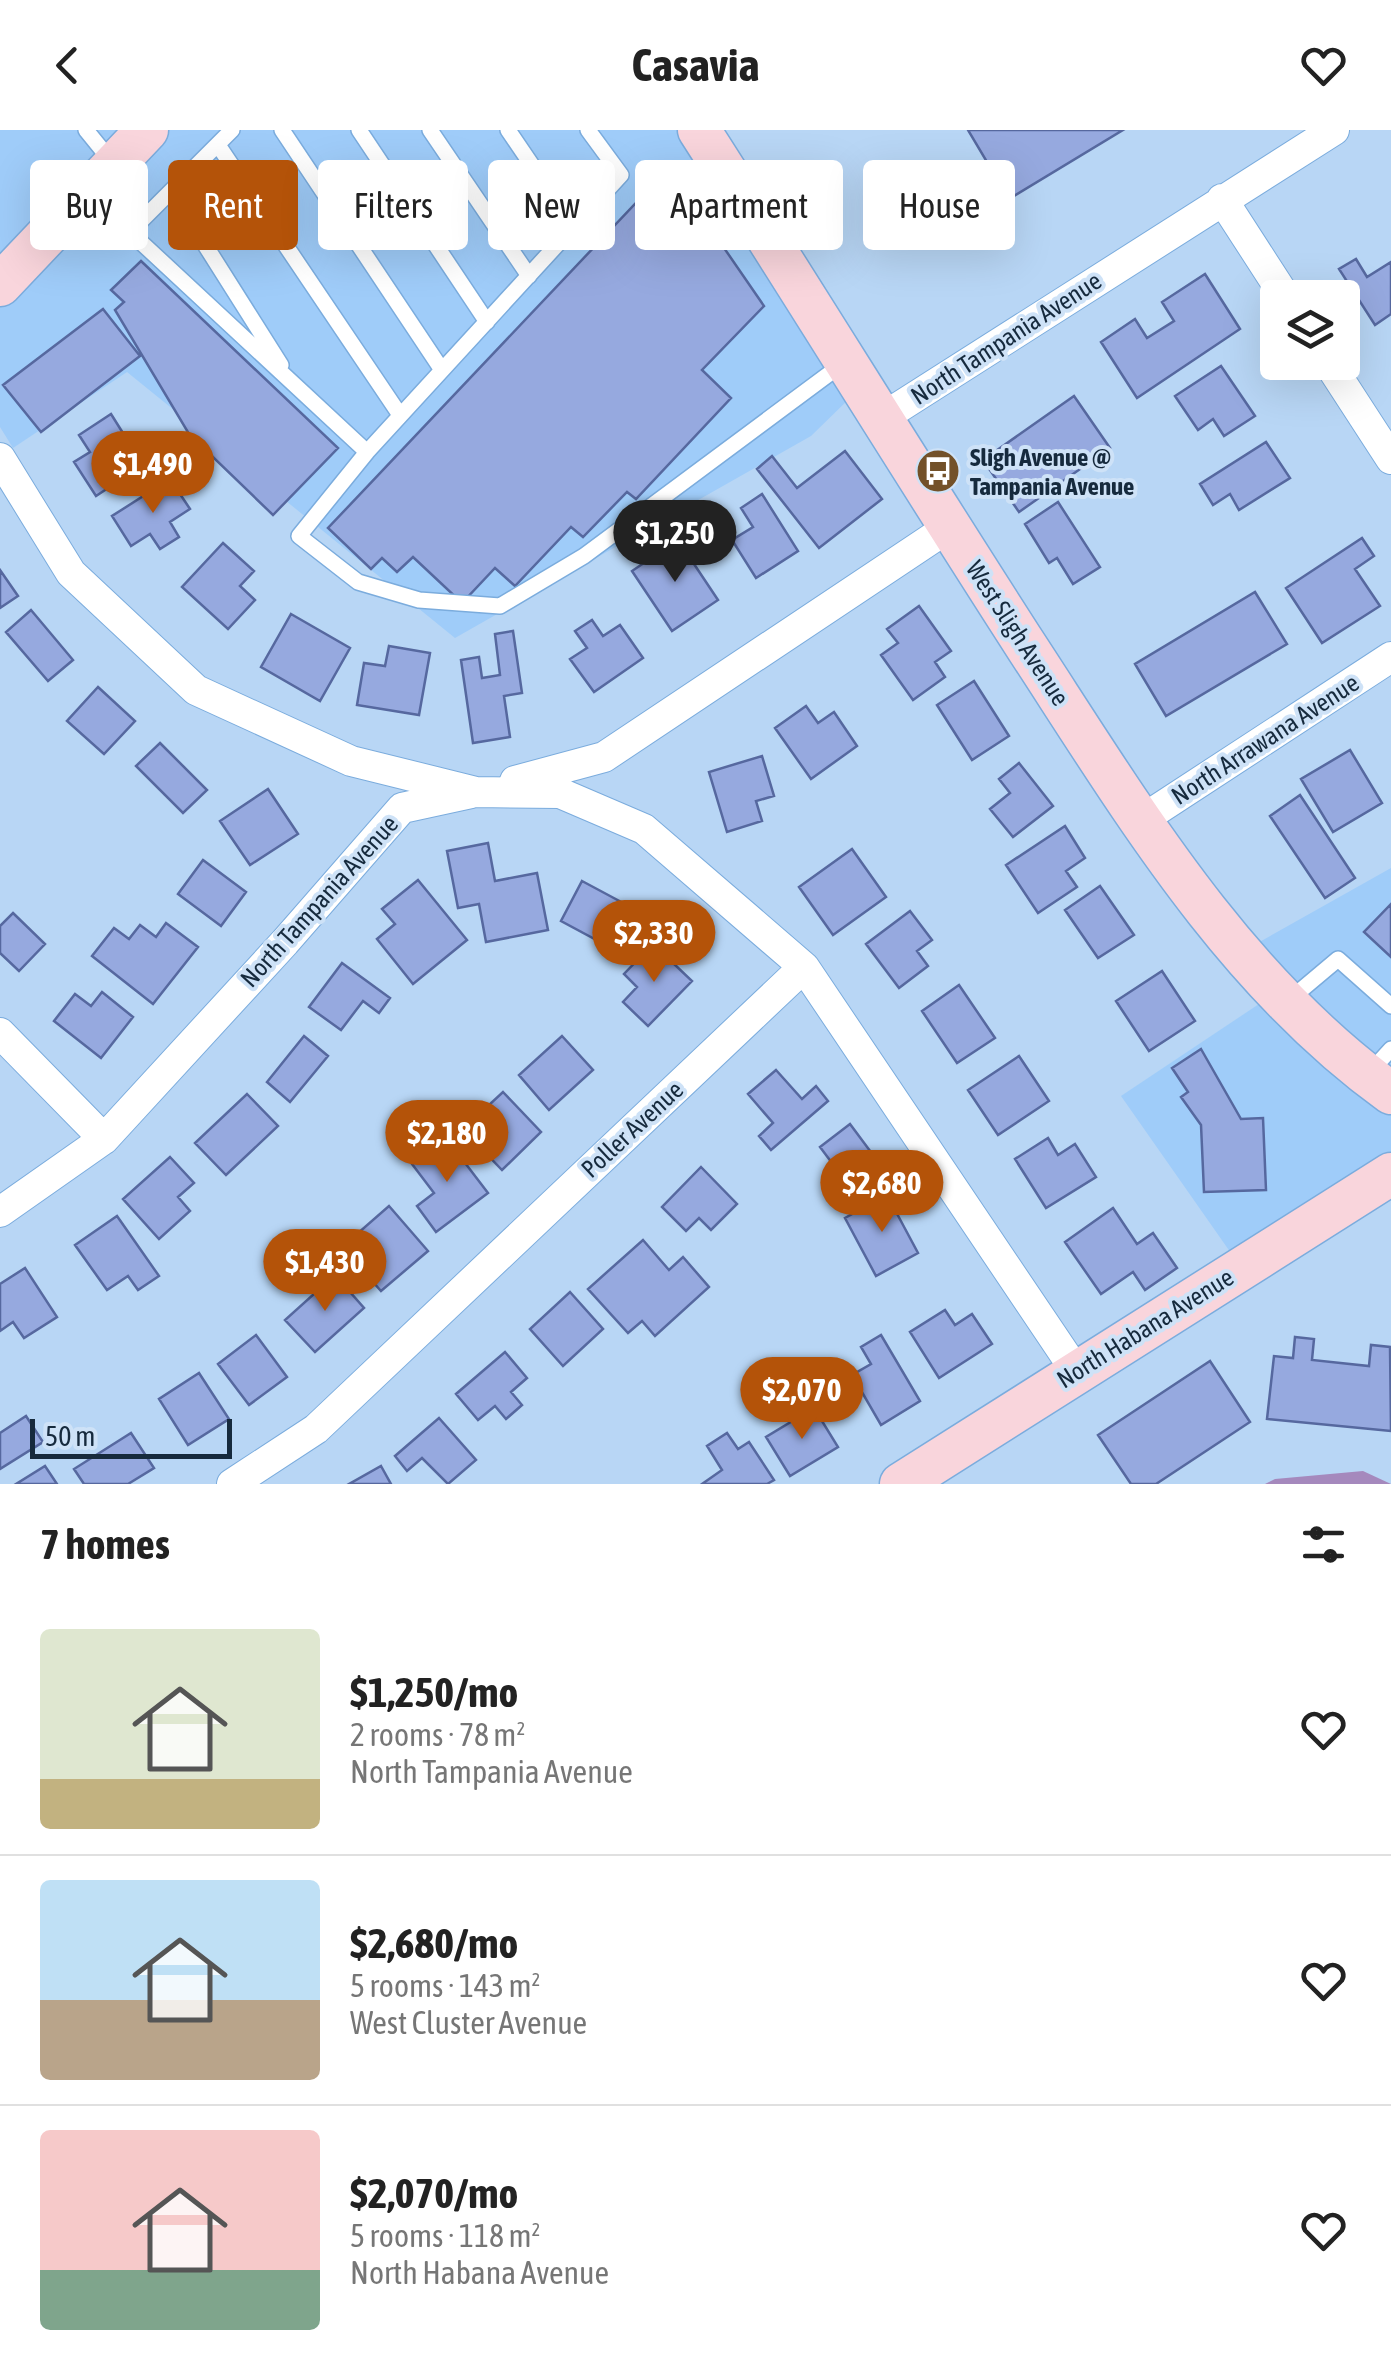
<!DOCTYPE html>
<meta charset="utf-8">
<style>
:root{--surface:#fff;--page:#f2f2f2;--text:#222;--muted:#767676;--line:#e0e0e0;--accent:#b45309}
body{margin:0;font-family:"Asap Condensed",sans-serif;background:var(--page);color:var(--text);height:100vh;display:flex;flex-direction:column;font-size:38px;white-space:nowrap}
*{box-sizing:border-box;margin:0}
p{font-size:32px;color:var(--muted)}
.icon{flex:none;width:55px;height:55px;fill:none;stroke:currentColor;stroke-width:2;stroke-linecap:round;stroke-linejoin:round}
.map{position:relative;height:1354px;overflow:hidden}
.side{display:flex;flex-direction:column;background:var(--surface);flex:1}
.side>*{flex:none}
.hud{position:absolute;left:30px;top:30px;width:1332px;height:90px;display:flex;gap:20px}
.fabs{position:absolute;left:1260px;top:150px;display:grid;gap:20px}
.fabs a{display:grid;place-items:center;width:100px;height:100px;border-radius:10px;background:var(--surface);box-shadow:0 10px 40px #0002;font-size:50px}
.scale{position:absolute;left:30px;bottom:25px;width:202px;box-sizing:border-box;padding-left:10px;border:5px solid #162a3d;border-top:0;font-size:28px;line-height:35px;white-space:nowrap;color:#162a3d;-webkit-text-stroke:8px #cee2f7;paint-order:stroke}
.price{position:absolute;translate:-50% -85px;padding:0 22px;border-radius:35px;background:var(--accent);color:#fff;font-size:32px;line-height:65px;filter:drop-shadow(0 2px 5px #0008)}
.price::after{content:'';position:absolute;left:50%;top:60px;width:30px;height:22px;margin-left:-15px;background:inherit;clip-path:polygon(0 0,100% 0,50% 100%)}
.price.active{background:#222;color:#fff}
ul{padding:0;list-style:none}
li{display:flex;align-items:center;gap:30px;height:250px;padding:0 40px}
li+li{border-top:2px solid var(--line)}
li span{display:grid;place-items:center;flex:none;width:280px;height:200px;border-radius:10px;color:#555}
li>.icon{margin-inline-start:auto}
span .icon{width:120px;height:120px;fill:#fffc;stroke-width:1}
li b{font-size:42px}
h2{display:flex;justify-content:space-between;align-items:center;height:120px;padding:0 40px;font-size:42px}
.pill{padding:0 35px;border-radius:10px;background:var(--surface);box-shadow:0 10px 40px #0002;font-size:35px;line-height:90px}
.pill.active{background:var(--accent);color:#fff}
header{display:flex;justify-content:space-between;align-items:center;height:130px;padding:0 40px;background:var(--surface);font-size:45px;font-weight:700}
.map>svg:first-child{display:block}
.built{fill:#9fccf9}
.water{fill:#a589bd}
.building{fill:#96a9df;stroke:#56689f;stroke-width:2.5}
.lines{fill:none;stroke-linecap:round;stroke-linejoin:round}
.lane-casing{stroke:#7bacdd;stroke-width:18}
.street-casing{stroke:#7bacdd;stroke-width:32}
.secondary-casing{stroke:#7bacdd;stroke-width:45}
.lane{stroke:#fff;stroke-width:15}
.street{stroke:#fff;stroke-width:30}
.secondary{stroke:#f9d5dc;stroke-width:42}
.labels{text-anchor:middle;stroke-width:8;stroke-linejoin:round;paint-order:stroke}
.street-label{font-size:25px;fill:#162a3d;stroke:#cee2f7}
.poi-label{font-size:25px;font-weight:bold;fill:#162a3d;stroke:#cee2f7;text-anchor:start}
</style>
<header><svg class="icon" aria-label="back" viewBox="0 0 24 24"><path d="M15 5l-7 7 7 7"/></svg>Casavia<svg class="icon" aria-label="heart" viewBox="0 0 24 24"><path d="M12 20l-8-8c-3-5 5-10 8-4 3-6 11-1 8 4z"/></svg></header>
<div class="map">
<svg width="1391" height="1354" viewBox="0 0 1391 1354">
<rect width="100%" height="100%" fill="#b8d6f5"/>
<path class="built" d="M 0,0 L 127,0 L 0,135 Z
M 166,0 L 680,0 L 851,267 L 811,306 L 455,508 L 127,242 L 13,318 L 0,297 L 0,176 Z
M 1391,738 L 1391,944 L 1254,815 Z
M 1262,872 L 1391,982 L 1391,1027 L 1233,1126 L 1121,966 Z"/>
<path class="water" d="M 1363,1341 L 1391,1354 L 1265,1354 L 1275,1349 Z"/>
<path class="building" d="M 968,0 L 1123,0 L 1009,69 Z
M 669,38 L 764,176 L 702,240 L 731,268 L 636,369 L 627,362 L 583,407 L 571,397 L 515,456 L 495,438 L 462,473 L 413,427 L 397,442 L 382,428 L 371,439 L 328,398 Z
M 1356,129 L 1367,147 L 1391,132 L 1391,184 L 1375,195 L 1339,139 Z
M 141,131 L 338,318 L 273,385 L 189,304 L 115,180 L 124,172 L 111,160 Z
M 1205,144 L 1240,199 L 1137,268 L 1101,212 L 1135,189 L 1147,208 L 1174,191 L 1162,172 Z
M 103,179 L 140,226 L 41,302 L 3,255 Z
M 1221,236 L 1255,286 L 1224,306 L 1213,289 L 1198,300 L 1175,266 Z
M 1074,266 L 1110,318 L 1019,382 L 983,330 Z
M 111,284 L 143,335 L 96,366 L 74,332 L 90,322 L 79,305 Z
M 1266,312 L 1290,348 L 1239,380 L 1230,364 L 1213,375 L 1200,354 Z
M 845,321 L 882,369 L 819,418 L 757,339 L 772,326 L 797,358 Z
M 170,349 L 190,379 L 170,392 L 179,407 L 160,419 L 150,404 L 131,416 L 112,386 Z
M 762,364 L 798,421 L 756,448 L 732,410 L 753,397 L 741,378 Z
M 1058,372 L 1100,437 L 1073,454 L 1057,428 L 1049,433 L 1025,394 Z
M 1362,408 L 1374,426 L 1355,439 L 1380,476 L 1322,513 L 1286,458 Z
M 678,410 L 718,470 L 672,501 L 632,441 Z
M 223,413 L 254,441 L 240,456 L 255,470 L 228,499 L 182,457 Z
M 0,440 L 18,466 L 0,478 Z
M 1255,462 L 1287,514 L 1166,586 L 1135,534 Z
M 919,476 L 951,521 L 935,532 L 945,547 L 913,570 L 881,525 L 898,513 L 887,499 Z
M 31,480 L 73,530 L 48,551 L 6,502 Z
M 291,484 L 350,518 L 320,571 L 261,537 Z
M 592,490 L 603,506 L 620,495 L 643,528 L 594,562 L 570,529 L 587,518 L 575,501 Z
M 513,501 L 522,563 L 504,566 L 510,607 L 473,613 L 461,530 L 479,527 L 482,548 L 500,545 L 495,504 Z
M 389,516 L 430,523 L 419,585 L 357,575 L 364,533 L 385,536 Z
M 974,551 L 1009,606 L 972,630 L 937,575 Z
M 98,557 L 135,591 L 104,624 L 67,591 Z
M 806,576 L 818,593 L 834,582 L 857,616 L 811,649 L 775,598 Z
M 160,613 L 207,660 L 183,683 L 136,636 Z
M 1350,620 L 1382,673 L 1333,702 L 1301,649 Z
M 762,626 L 774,666 L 756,671 L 762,691 L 727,702 L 709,642 Z
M 1019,633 L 1053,676 L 1013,707 L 990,679 L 1010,663 L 999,649 Z
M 268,659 L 298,704 L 250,735 L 220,691 Z
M 1300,665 L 1355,748 L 1325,768 L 1270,686 Z
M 1065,696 L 1085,728 L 1066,741 L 1077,757 L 1038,783 L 1006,735 Z
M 488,713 L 495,751 L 537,743 L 548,800 L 486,812 L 479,774 L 458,778 L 447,721 Z
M 852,719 L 886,767 L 833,805 L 799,757 Z
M 203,730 L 246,762 L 221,796 L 178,764 Z
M 418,750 L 467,810 L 413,854 L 377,809 L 395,794 L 382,779 Z
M 582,751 L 638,781 L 617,821 L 561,791 Z
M 1100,756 L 1134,805 L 1098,828 L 1065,780 Z
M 1391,774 L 1391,827 L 1364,802 Z
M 910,781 L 932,810 L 917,821 L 928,836 L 899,858 L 866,814 Z
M 13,783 L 45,814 L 19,841 L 0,823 L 0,796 Z
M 166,793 L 198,817 L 153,874 L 92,826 L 114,798 L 129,809 L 140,795 L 156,807 Z
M 653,814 L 692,851 L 648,896 L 623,872 L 637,857 L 624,844 Z
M 342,833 L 390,868 L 379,883 L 363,871 L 341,900 L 309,877 Z
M 1162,841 L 1195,891 L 1149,921 L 1116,871 Z
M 959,855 L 995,908 L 957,933 L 922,881 Z
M 102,862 L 133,887 L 101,928 L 54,891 L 75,864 L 91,876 Z
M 304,906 L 328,926 L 290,972 L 267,952 Z
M 562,906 L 593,940 L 549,980 L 519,945 Z
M 1201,919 L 1241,989 L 1263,988 L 1266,1060 L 1204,1062 L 1201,995 L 1181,967 L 1188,962 L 1172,938 Z
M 1019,926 L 1049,971 L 998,1005 L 968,960 Z
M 776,940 L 802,969 L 816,956 L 828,971 L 771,1020 L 759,1006 L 773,993 L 748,964 Z
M 503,962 L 541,1002 L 502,1040 L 476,1013 L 489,1000 L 476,987 Z
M 247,964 L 278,996 L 226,1045 L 195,1013 Z
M 850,994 L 882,1037 L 836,1071 L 825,1057 L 841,1045 L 820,1017 Z
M 446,1008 L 488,1063 L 436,1102 L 417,1076 L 434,1063 L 412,1034 Z
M 1048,1008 L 1058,1025 L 1075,1014 L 1096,1047 L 1046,1078 L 1015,1029 Z
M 170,1027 L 194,1053 L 178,1067 L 190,1081 L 159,1109 L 123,1069 Z
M 701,1037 L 737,1074 L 711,1100 L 699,1088 L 686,1101 L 662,1077 Z
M 887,1065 L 918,1123 L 876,1146 L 845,1088 Z
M 389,1076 L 428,1121 L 381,1161 L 342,1117 Z
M 1113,1078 L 1137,1114 L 1153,1103 L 1177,1138 L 1145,1160 L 1133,1142 L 1101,1164 L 1065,1112 Z
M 117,1086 L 159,1146 L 138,1160 L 128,1146 L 107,1160 L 75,1115 Z
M 643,1110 L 669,1140 L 683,1127 L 709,1157 L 655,1206 L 642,1191 L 628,1203 L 588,1159 Z
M 25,1138 L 57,1187 L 24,1208 L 13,1192 L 0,1201 L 0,1154 Z
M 335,1145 L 364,1178 L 315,1222 L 285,1190 Z
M 570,1162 L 603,1199 L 563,1236 L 530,1199 Z
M 945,1180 L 955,1195 L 972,1184 L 992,1214 L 939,1248 L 910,1202 Z
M 256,1205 L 287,1247 L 249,1275 L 218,1234 Z
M 881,1205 L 920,1271 L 881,1295 L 852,1245 L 871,1234 L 861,1217 Z
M 1295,1207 L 1314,1209 L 1312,1230 L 1369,1236 L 1371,1215 L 1390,1217 L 1391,1301 L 1267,1289 L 1274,1226 L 1293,1228 Z
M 505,1222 L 527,1248 L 511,1262 L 522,1275 L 506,1289 L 495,1276 L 478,1290 L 456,1264 Z
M 1210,1231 L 1250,1292 L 1156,1354 L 1131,1354 L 1098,1305 Z
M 199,1243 L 229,1289 L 188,1315 L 159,1269 Z
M 814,1278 L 838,1317 L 790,1346 L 766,1307 Z
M 26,1286 L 43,1312 L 0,1339 L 0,1303 Z
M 439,1288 L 476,1330 L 448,1354 L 422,1328 L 407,1341 L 395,1326 Z
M 131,1303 L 154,1338 L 128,1354 L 84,1354 L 74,1339 Z
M 727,1303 L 738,1319 L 749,1312 L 774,1350 L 767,1354 L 702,1354 L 722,1340 L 707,1316 Z
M 45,1336 L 57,1354 L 16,1354 Z
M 381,1336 L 391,1354 L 349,1354 Z"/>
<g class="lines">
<defs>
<path id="lane" d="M 86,0 L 112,32
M 282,0 L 442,240
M 359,0 L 487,192
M 430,0 L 529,146
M 508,0 L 574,97
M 218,15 L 400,285
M 171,61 L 281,235
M 89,64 L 367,322 L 621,45 L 588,0
M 130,102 L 232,0
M 367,322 L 299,406 L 358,452 L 419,470 L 500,476 L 584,426 L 841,235
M 1288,871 L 1338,829 L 1391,876
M 1369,943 L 1391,919"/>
<path id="street" d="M 1222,69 L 1286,168
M 1328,232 L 1391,329
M 882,288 L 1334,0
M 0,328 L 71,443 L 196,560 L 351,631 L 476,662 L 560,663 L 644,699 L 804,837 L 1076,1241
M 515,651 L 604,627 L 949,397
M 1140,691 L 1391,527
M 0,903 L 104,1009
M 0,1082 L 104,1009 L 285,812 L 402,678 L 471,663
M 232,1354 L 316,1299 L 804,837"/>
<path id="secondary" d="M 699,0 C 810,173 917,347 1028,519 C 1133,680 1233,849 1391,963
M 0,155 L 147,0
M 901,1354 L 1391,1044"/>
</defs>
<use href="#lane" class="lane-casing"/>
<use href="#street" class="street-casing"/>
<use href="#secondary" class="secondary-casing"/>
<use href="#lane" class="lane"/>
<use href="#street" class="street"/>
<use href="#secondary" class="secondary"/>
</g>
<defs>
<symbol id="bus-disc" viewBox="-11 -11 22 22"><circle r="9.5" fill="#735129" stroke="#cee2f7"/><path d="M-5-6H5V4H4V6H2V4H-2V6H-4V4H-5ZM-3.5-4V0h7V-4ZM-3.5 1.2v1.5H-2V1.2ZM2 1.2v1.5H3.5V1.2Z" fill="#fff"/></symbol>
</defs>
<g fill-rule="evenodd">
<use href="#bus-disc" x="913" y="316" width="50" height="50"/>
</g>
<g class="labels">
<g class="street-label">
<text transform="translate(1006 208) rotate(-33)" y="9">North Tampania Avenue</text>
<text transform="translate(1018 503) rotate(57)" y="9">West Sligh Avenue</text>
<text transform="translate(1265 609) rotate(-33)" y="9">North Arrawana Avenue</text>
<text transform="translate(319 771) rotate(-48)" y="9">North Tampania Avenue</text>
<text transform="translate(632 999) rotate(-43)" y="9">Poller Avenue</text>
<text transform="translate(1145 1198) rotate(-32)" y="9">North Habana Avenue</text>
</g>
<g class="poi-label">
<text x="970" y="336">Sligh Avenue @<tspan x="970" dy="29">Tampania Avenue</tspan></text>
</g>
</g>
</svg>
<div class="fabs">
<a><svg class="icon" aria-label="layers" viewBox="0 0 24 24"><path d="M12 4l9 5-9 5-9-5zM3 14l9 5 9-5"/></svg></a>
</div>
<div class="scale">50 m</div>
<b class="price" style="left:153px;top:386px">$1,490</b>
<b class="price active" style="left:675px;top:455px">$1,250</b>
<b class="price" style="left:654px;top:855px">$2,330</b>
<b class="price" style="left:447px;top:1055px">$2,180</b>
<b class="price" style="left:882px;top:1105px">$2,680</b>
<b class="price" style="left:325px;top:1184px">$1,430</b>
<b class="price" style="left:802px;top:1312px">$2,070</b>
<div class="hud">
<a class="pill">Buy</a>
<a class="pill active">Rent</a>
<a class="pill">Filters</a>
<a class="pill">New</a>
<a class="pill">Apartment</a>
<a class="pill">House</a>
</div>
</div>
<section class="side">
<h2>7 homes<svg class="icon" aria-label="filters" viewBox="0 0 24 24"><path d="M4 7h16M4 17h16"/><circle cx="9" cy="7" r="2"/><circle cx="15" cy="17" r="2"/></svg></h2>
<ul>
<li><span style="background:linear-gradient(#dfe7d0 75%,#c2b280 0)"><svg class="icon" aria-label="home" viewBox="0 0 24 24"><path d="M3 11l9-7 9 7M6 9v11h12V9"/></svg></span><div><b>$1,250/mo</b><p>2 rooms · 78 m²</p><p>North Tampania Avenue</p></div><svg class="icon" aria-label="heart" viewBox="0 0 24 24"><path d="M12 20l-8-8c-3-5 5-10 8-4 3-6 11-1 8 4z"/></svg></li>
<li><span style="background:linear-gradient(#bfe0f5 60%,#b9a48a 0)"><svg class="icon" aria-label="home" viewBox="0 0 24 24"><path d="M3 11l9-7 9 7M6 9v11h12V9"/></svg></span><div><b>$2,680/mo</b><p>5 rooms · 143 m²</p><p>West Cluster Avenue</p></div><svg class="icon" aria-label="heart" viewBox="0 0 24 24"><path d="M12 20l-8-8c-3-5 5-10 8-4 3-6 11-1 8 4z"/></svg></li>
<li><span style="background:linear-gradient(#f6c9c9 70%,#7fa58c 0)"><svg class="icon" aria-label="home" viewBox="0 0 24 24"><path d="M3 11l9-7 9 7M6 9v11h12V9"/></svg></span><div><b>$2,070/mo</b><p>5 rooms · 118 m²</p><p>North Habana Avenue</p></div><svg class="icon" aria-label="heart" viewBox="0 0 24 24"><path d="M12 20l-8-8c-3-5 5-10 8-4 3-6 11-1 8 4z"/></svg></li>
</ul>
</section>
